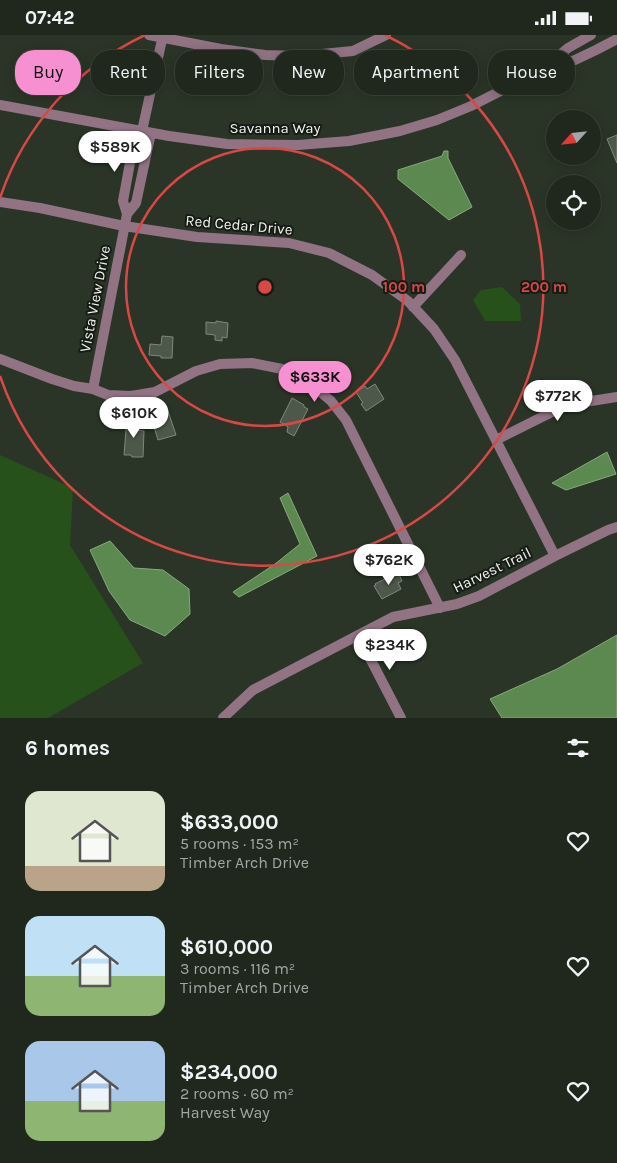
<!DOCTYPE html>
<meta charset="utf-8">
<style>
:root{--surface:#20281d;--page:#2d342a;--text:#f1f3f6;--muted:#a2a6a4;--line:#3d443b;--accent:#f690d0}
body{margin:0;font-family:Karla,sans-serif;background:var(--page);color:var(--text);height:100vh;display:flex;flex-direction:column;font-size:19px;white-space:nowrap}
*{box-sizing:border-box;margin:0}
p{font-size:16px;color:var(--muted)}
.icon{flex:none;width:28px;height:28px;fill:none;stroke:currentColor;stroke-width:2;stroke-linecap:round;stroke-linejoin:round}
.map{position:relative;height:683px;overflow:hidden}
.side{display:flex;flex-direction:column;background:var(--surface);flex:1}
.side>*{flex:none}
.banner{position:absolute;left:15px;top:15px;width:588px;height:45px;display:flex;gap:10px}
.needle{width:32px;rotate:243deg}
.tools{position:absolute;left:546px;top:75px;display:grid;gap:10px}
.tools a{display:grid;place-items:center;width:55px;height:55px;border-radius:50%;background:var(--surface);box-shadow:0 2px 12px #0003,0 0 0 1px var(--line);font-size:25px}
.price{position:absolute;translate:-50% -42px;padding:0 11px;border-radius:18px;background:#fff;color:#222;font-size:16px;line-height:32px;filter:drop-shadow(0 1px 2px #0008)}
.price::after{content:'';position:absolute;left:50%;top:30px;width:15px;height:11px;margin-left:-8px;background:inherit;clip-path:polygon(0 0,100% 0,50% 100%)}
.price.active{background:var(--accent);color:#111}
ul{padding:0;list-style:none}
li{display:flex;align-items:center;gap:15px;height:125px;padding:0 25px}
li span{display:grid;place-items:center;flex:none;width:140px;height:100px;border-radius:15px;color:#555}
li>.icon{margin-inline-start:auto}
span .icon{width:60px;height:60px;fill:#fffc;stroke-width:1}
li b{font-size:21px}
h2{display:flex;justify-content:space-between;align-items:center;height:60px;padding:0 25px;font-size:21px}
.pill{padding:0 18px;border-radius:20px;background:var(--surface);box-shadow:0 2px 12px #0003,0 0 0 1px var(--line);font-size:18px;line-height:45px}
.pill.active{background:var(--accent);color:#111}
.status{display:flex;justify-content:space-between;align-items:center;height:35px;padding:0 25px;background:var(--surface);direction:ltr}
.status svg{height:14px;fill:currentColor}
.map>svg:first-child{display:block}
.green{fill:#27511b}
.water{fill:#5c894f;stroke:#88a97e}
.building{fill:#4d584a;stroke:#7d897a}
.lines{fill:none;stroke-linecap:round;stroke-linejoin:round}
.minor{stroke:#917384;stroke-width:10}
.tertiary{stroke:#917384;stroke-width:10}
.ring{fill:none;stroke:#da4746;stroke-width:2.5}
.labels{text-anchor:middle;stroke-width:4;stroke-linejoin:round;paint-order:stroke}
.street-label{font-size:15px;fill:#eff5ed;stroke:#161b15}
.centre{fill:#da4746;stroke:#161b15;stroke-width:2.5}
.ring-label{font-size:15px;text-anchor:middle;font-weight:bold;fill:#da4746;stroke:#161b15;stroke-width:4;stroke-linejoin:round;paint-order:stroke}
</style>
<div class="status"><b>07:42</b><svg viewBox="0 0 49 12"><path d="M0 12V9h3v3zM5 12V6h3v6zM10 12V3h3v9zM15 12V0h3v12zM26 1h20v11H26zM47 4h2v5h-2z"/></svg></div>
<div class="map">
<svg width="617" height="683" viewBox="0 0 617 683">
<rect width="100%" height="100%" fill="#2a3527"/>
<path class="green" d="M 502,252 L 520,269 L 521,286 L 485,286 L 473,265 L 481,255 Z
M 0,420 L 73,453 L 70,510 L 143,628 L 48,683 L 0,683 Z"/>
<path class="water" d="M 444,116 L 448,116 L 448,123 L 472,172 L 449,185 L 398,144 L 398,135 L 442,121 Z
M 607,417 L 616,439 L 566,455 L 552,448 Z
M 288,458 L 317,521 L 239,562 L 233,557 L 275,529 L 300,509 L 280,463 Z
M 110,506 L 134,533 L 163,535 L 189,554 L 190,579 L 165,601 L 130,585 L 109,556 L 90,515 Z
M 617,600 L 617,683 L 502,683 L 490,664 L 557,634 Z"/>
<path class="building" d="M 617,100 L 617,128 L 607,104 Z
M 216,286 L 228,288 L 227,303 L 222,302 L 222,306 L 215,305 L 215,300 L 206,299 L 206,287 L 216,288 Z
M 162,301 L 173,302 L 172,323 L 161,323 L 161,321 L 149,320 L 150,309 L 161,310 Z
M 375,349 L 384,364 L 366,376 L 361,369 L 363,368 L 356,357 L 365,351 L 367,354 Z
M 292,363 L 304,370 L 304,372 L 308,374 L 294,401 L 287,397 L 288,392 L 280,387 Z
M 168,376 L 176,400 L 158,405 L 151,382 Z
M 127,382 L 137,382 L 137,395 L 144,396 L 143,422 L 132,422 L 131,420 L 124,420 Z
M 398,537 L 402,546 L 398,548 L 401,554 L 382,564 L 374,551 L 376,550 L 375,549 Z"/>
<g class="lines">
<path class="minor" d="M 149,0 L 221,14 L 265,20 L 301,21 L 353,16 L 386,0
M 142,96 L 163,0
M 0,167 L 40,173 L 124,191 L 197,202 L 289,208 L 329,218 L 372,240 L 408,266 L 434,294 L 455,325 L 555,521
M 127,179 L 136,168 L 151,98
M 413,272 L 461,220
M 0,324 L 52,344 L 74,351 L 93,354 L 108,360 L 131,361 L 155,357 L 196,336 L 220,329 L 252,328 L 282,334 L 310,348 L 331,366 L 346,385 L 440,573
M 93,354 L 127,179 L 123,166 L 136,95
M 496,405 L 566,370 L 617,362
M 358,600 L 401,683
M 223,683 L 253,655 L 393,582 L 457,569 L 479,561 L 555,521 L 608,495 L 617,492"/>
<path class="tertiary" d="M 545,32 L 568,13 L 591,0
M 0,70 L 169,101 L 227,109 L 298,110 L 349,106 L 400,96 L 437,85 L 471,71 L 540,36 L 575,25 L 596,15 L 617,4"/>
</g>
<g class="ring">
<circle cx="265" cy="252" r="139"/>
<path d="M0 163A279 279 0 0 1 145 0M385 0A279 279 0 1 1 0 341"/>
</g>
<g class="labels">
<g class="street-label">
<text x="275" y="98">Savanna Way</text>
<text transform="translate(239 190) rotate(5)" y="5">Red Cedar Drive</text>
<text transform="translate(95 264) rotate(-79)" y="5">Vista View Drive</text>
<text transform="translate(492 535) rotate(-26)" y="5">Harvest Trail</text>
</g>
</g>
<circle cx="265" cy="252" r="8" class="centre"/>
<g class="ring-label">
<text x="404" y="257">100 m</text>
<text x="544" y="257">200 m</text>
</g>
</svg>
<div class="tools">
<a><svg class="needle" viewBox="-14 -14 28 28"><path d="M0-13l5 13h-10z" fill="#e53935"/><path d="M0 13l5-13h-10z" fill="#a2a6a4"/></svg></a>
<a><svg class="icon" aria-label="locate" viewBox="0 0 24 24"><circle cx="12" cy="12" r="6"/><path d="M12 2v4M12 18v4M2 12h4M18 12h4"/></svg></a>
</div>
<b class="price" style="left:115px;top:138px">$589K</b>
<b class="price active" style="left:315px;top:368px">$633K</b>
<b class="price" style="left:558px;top:387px">$772K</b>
<b class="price" style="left:134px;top:404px">$610K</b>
<b class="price" style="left:389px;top:551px">$762K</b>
<b class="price" style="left:390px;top:636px">$234K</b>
<div class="banner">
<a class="pill active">Buy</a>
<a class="pill">Rent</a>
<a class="pill">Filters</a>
<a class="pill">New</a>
<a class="pill">Apartment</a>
<a class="pill">House</a>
</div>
</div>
<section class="side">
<h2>6 homes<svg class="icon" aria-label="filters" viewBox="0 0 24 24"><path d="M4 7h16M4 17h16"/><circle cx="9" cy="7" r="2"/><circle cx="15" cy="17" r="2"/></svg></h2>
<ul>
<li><span style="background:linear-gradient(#dfe7d0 75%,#b9a48a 0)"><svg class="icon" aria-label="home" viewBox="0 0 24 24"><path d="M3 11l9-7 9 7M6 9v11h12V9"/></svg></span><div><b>$633,000</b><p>5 rooms · 153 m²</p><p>Timber Arch Drive</p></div><svg class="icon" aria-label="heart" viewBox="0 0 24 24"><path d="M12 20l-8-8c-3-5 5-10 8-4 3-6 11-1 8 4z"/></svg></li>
<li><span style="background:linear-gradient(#bfe0f5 60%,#8fb573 0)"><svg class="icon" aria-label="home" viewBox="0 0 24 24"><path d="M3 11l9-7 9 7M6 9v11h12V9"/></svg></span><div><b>$610,000</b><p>3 rooms · 116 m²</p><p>Timber Arch Drive</p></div><svg class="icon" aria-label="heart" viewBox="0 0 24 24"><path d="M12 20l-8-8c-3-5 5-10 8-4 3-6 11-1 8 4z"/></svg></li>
<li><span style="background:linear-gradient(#a9c7e8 60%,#8fb573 0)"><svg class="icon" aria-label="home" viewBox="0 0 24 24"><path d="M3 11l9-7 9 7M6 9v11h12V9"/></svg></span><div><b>$234,000</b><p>2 rooms · 60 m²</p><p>Harvest Way</p></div><svg class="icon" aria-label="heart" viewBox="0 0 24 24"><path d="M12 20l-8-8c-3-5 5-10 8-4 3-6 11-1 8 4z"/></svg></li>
</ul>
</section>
